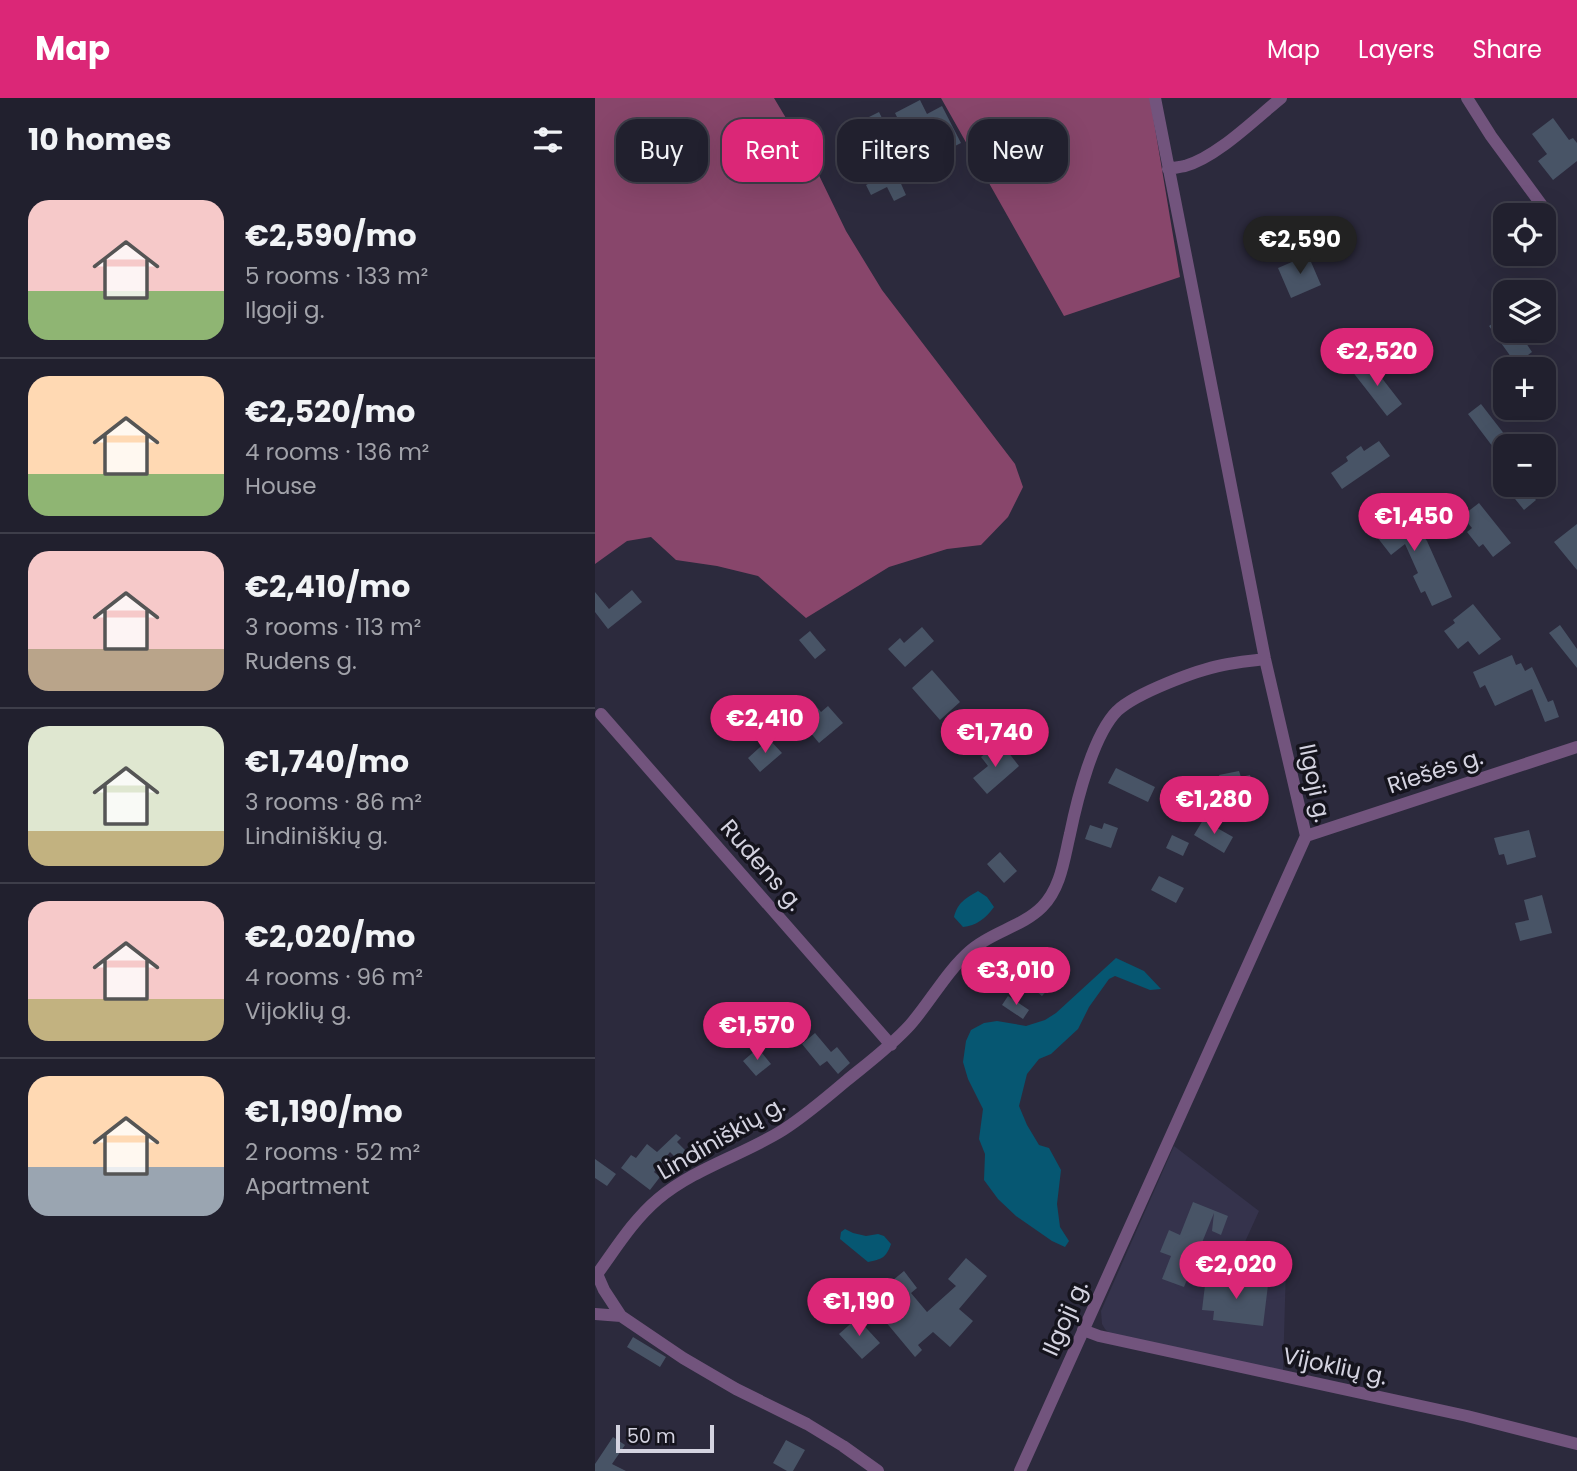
<!DOCTYPE html>
<meta charset="utf-8">
<style>
:root{--surface:#21202e;--page:#2d2d3a;--text:#f1f3f6;--muted:#a2a3aa;--line:#3e3e4a;--accent:#db2777}
body{margin:0;font-family:Poppins,sans-serif;background:var(--page);color:var(--text);height:100vh;display:flex;flex-direction:column;font-size:26px;white-space:nowrap}
*{box-sizing:border-box;margin:0}
p{font-size:23px;color:var(--muted)}
.icon{flex:none;width:38px;height:38px;fill:none;stroke:currentColor;stroke-width:2;stroke-linecap:round;stroke-linejoin:round}
.map{position:relative;flex:1;overflow:hidden}
.side{display:flex;flex-direction:column;background:var(--surface);width:595px}
.side>*{flex:none}
.banner{position:absolute;left:21px;top:21px;width:665px;height:63px;display:flex;gap:14px}
.buttons{position:absolute;left:898px;top:105px;display:grid;gap:14px}
.buttons a{display:grid;place-items:center;width:63px;height:63px;border-radius:14px;background:var(--surface);box-shadow:0 7px 28px #0002,0 0 0 2px var(--line);font-size:35px}
.scale{position:absolute;left:21px;bottom:18px;width:98px;box-sizing:border-box;padding-left:7px;border:4px solid #d4d3e0;border-top:0;font-size:19px;line-height:24px;white-space:nowrap;color:#d4d3e0;-webkit-text-stroke:5px #15141d;paint-order:stroke}
.price{position:absolute;translate:-50% -60px;padding:0 16px;border-radius:24px;background:var(--accent);color:#fff;font-size:23px;line-height:46px;filter:drop-shadow(0 2px 4px #0008)}
.price::after{content:'';position:absolute;left:50%;top:42px;width:21px;height:16px;margin-left:-10px;background:inherit;clip-path:polygon(0 0,100% 0,50% 100%)}
.price.on{background:#222;color:#fff}
ul{padding:0;list-style:none}
li{display:flex;align-items:center;gap:21px;height:175px;padding:0 28px}
li+li{border-top:2px solid var(--line)}
li span{display:grid;place-items:center;flex:none;width:196px;height:140px;border-radius:21px;color:#555}
li>.icon{margin-inline-start:auto}
span .icon{width:84px;height:84px;fill:#fffc;stroke-width:1}
li b{font-size:30px}
h2{display:flex;justify-content:space-between;align-items:center;height:84px;padding:0 28px;font-size:30px}
.tag{padding:0 24px;border-radius:21px;background:var(--surface);box-shadow:0 7px 28px #0002,0 0 0 2px var(--line);font-size:24px;line-height:63px}
.tag.on{background:var(--accent);color:#fff}
header{display:flex;align-items:center;gap:42px;box-sizing:border-box;height:98px;padding:0 35px;background:var(--accent);color:#fff}
header strong{font-size:33px}
nav{display:flex;gap:38px;margin-inline-start:auto;font-size:24px}
main{display:flex;flex:1;min-height:0}
.map>svg:first-child{display:block}
.built{fill:#35334c}
.forest{fill:#88466b}
.water{fill:#065772}
.building{fill:#485466}
.lines{fill:none;stroke-linecap:round;stroke-linejoin:round}
.minor{stroke:#72547d;stroke-width:12}
.labels{text-anchor:middle;stroke-width:7;stroke-linejoin:round;paint-order:stroke}
.street-label{font-size:23px;fill:#d4d3e0;stroke:#15141d}
</style>
<header>
<strong>Map</strong>
<nav><a>Map</a><a>Layers</a><a>Share</a></nav>
</header>
<main>
<section class="side">
<h2>10 homes<svg class="icon" aria-label="filters" viewBox="0 0 24 24"><path d="M4 7h16M4 17h16"/><circle cx="9" cy="7" r="2"/><circle cx="15" cy="17" r="2"/></svg></h2>
<ul>
<li><span style="background:linear-gradient(#f6c9c9 65%,#8fb573 0)"><svg class="icon" aria-label="home" viewBox="0 0 24 24"><path d="M3 11l9-7 9 7M6 9v11h12V9"/></svg></span><div><b>€2,590/mo</b><p>5 rooms · 133 m²</p><p>Ilgoji g.</p></div></li>
<li><span style="background:linear-gradient(#ffd9b3 70%,#8fb573 0)"><svg class="icon" aria-label="home" viewBox="0 0 24 24"><path d="M3 11l9-7 9 7M6 9v11h12V9"/></svg></span><div><b>€2,520/mo</b><p>4 rooms · 136 m²</p><p>House</p></div></li>
<li><span style="background:linear-gradient(#f6c9c9 70%,#b9a48a 0)"><svg class="icon" aria-label="home" viewBox="0 0 24 24"><path d="M3 11l9-7 9 7M6 9v11h12V9"/></svg></span><div><b>€2,410/mo</b><p>3 rooms · 113 m²</p><p>Rudens g.</p></div></li>
<li><span style="background:linear-gradient(#dfe7d0 75%,#c2b280 0)"><svg class="icon" aria-label="home" viewBox="0 0 24 24"><path d="M3 11l9-7 9 7M6 9v11h12V9"/></svg></span><div><b>€1,740/mo</b><p>3 rooms · 86 m²</p><p>Lindiniškių g.</p></div></li>
<li><span style="background:linear-gradient(#f6c9c9 70%,#c2b280 0)"><svg class="icon" aria-label="home" viewBox="0 0 24 24"><path d="M3 11l9-7 9 7M6 9v11h12V9"/></svg></span><div><b>€2,020/mo</b><p>4 rooms · 96 m²</p><p>Vijoklių g.</p></div></li>
<li><span style="background:linear-gradient(#ffd9b3 65%,#9aa5b1 0)"><svg class="icon" aria-label="home" viewBox="0 0 24 24"><path d="M3 11l9-7 9 7M6 9v11h12V9"/></svg></span><div><b>€1,190/mo</b><p>2 rooms · 52 m²</p><p>Apartment</p></div></li>
</ul>
</section>
<div class="map">
<svg width="982" height="1373" viewBox="0 0 982 1373">
<rect width="100%" height="100%" fill="#2c2a3d"/>
<path class="built" d="M 579,1048 L 664,1113 L 645,1155 L 691,1169 L 688,1273 L 515,1236 L 510,1231 L 507,1226 L 506,1213 Z"/>
<path class="forest" d="M 0,0 L 179,0 L 219,67 L 251,133 L 287,192 L 420,366 L 428,389 L 413,419 L 386,447 L 352,451 L 294,469 L 211,520 L 163,478 L 122,468 L 81,462 L 56,439 L 32,443 L 0,466 Z
M 346,0 L 555,0 L 585,179 L 469,218 Z"/>
<path class="water" d="M 383,793 L 392,799 L 399,809 C 391,820 381,828 368,829 L 359,819 C 363,804 370,801 383,793 Z
M 521,860 L 549,873 L 566,891 L 555,892 L 520,878 L 514,881 L 494,909 L 483,931 L 456,956 L 444,961 L 432,976 L 424,1008 L 432,1027 L 444,1047 L 454,1050 L 466,1072 L 462,1106 L 465,1129 L 474,1143 L 470,1149 L 457,1143 L 421,1118 L 403,1101 L 389,1082 L 390,1056 L 384,1041 L 388,1011 L 373,981 L 368,964 L 371,943 L 376,932 L 389,925 L 402,923 L 431,928 L 450,922 L 461,915 Z
M 250,1131 L 258,1135 L 271,1138 L 283,1136 L 289,1138 L 296,1146 C 291,1160 287,1161 273,1164 L 245,1141 L 246,1134 Z"/>
<path class="building" d="M 325,2 L 332,16 L 347,8 L 366,45 L 350,53 L 357,67 L 345,73 L 335,54 L 339,53 L 324,26 L 321,28 L 319,23 L 307,29 L 300,15 Z
M 284,14 L 291,28 L 280,33 L 283,37 L 278,40 L 282,47 L 257,59 L 251,48 L 267,40 L 260,26 Z
M 958,20 L 974,42 L 978,40 L 982,45 L 982,63 L 958,82 L 943,63 L 952,56 L 937,36 Z
M 296,74 L 299,81 L 303,79 L 311,97 L 299,103 L 292,89 L 276,97 L 271,87 Z
M 713,157 L 726,187 L 696,200 L 683,170 Z
M 910,217 L 910,233 L 917,233 L 925,245 L 929,242 L 937,254 L 921,266 L 894,228 Z
M 772,261 L 807,306 L 792,318 L 757,273 Z
M 886,306 L 917,346 L 910,348 L 910,352 L 904,357 L 873,316 Z
M 784,343 L 795,358 L 747,391 L 736,375 L 753,363 L 751,359 L 766,348 L 769,353 Z
M 918,387 L 944,387 L 935,395 L 941,402 L 929,412 L 912,391 Z
M 884,405 L 916,445 L 898,459 L 888,446 L 884,449 L 872,434 L 877,430 L 867,418 Z
M 798,408 L 800,412 L 805,408 L 832,443 L 857,499 L 837,508 L 830,493 L 826,495 L 818,478 L 823,475 L 810,446 L 796,457 L 782,439 L 790,432 L 781,421 Z
M 982,426 L 982,472 L 959,444 Z
M 37,492 L 47,504 L 13,531 L 0,514 L 0,494 L 14,511 Z
M 878,506 L 906,541 L 884,557 L 873,543 L 863,551 L 849,533 L 860,525 L 858,522 Z
M 965,527 L 982,551 L 982,570 L 954,535 Z
M 327,529 L 339,543 L 310,569 L 293,551 L 305,540 L 309,545 Z
M 215,533 L 231,552 L 220,561 L 204,542 Z
M 917,557 L 921,567 L 926,565 L 930,573 L 937,569 L 953,604 L 958,602 L 964,619 L 950,624 L 937,591 L 900,608 L 890,587 L 885,590 L 878,574 Z
M 337,572 L 365,604 L 345,622 L 317,590 Z
M 221,608 L 226,614 L 233,608 L 248,625 L 224,645 L 205,622 Z
M 189,610 L 202,624 L 191,634 L 178,620 Z
M 174,641 L 187,655 L 165,674 L 153,660 Z
M 402,646 L 411,656 L 413,654 L 424,668 L 392,696 L 378,680 L 393,668 L 386,659 Z
M 521,670 L 560,689 L 553,704 L 513,685 Z
M 644,673 L 646,679 L 655,677 L 662,709 L 645,712 L 644,703 L 630,705 L 624,677 Z
M 608,722 L 638,739 L 629,755 L 599,737 Z
M 509,725 L 523,730 L 516,750 L 490,741 L 495,727 L 507,731 Z
M 934,732 L 941,759 L 912,767 L 909,756 L 904,757 L 899,740 Z
M 577,737 L 594,745 L 588,758 L 571,750 Z
M 405,754 L 422,773 L 409,785 L 392,766 Z
M 564,778 L 589,790 L 581,805 L 556,792 Z
M 947,797 L 957,835 L 925,843 L 920,825 L 934,822 L 929,802 Z
M 422,851 L 435,862 L 433,865 L 458,886 L 447,898 L 435,888 L 437,887 L 420,872 L 403,891 L 385,876 L 397,863 L 402,867 L 406,863 L 409,866 Z
M 413,898 L 434,912 L 428,921 L 407,907 Z
M 220,935 L 236,954 L 242,949 L 255,965 L 243,976 L 232,963 L 225,968 L 207,946 Z
M 163,950 L 176,966 L 161,978 L 148,963 Z
M 81,1036 L 86,1040 L 82,1044 L 93,1055 L 84,1063 L 75,1054 L 59,1074 L 65,1079 L 55,1092 L 26,1070 L 36,1057 L 41,1060 L 52,1046 L 62,1054 Z
M 0,1061 L 21,1076 L 12,1088 L 0,1080 Z
M 598,1104 L 633,1118 L 626,1137 L 617,1133 L 619,1115 L 589,1189 L 567,1181 L 576,1158 L 565,1154 L 574,1132 L 585,1137 Z
M 371,1160 L 392,1178 L 364,1211 L 378,1223 L 355,1249 L 338,1234 L 323,1247 L 327,1252 L 320,1259 L 285,1217 L 292,1211 L 280,1197 L 309,1173 L 322,1190 L 316,1195 L 332,1214 L 361,1188 L 353,1181 Z
M 611,1179 L 673,1187 L 668,1228 L 618,1222 L 619,1213 L 607,1212 Z
M 262,1220 L 285,1245 L 267,1261 L 244,1236 Z
M 38,1239 L 71,1259 L 65,1269 L 32,1249 Z
M 18,1339 L 30,1347 L 17,1366 L 31,1373 L 0,1373 L 0,1366 Z
M 191,1342 L 210,1352 L 198,1373 L 192,1373 L 178,1365 Z"/>
<g class="lines">
<path class="minor" d="M 872,0 L 896,38 L 946,106
M 573,71 C 579,70 584,69 590,68 C 622,59 660,21 686,0
M 6,616 L 296,947
M 711,738 L 982,649
M 2,1176 L 9,1192 L 26,1218 L 88,1260 L 141,1291 L 212,1326 L 248,1348 L 283,1373
M 0,1179 C 20,1152 37,1123 63,1101 C 100,1070 148,1057 188,1032 C 210,1018 231,1000 251,983 C 273,965 296,948 315,927 C 336,903 351,874 375,853 C 396,834 427,829 447,809 C 466,790 469,761 475,736 C 482,702 498,637 522,613 C 541,595 602,572 628,567 C 642,564 656,563 670,561
M 0,1216 L 26,1218
M 488,1232 L 504,1238 L 872,1318 L 982,1346
M 425,1373 L 711,738 L 670,561 L 560,0"/>
</g>
<g class="labels">
<g class="street-label">
<text transform="translate(840 673) rotate(-18)" y="8">Riešės g.</text>
<text transform="translate(720 685) rotate(78)" y="8">Ilgoji g.</text>
<text transform="translate(167 767) rotate(49)" y="8">Rudens g.</text>
<text transform="translate(126 1040) rotate(-30)" y="8">Lindiniškių g.</text>
<text transform="translate(470 1220) rotate(-66)" y="8">Ilgoji g.</text>
<text transform="translate(740 1268) rotate(12)" y="8">Vijoklių g.</text>
</g>
</g>
</svg>
<div class="buttons">
<a><svg class="icon" aria-label="locate" viewBox="0 0 24 24"><circle cx="12" cy="12" r="6"/><path d="M12 2v4M12 18v4M2 12h4M18 12h4"/></svg></a>
<a><svg class="icon" aria-label="layers" viewBox="0 0 24 24"><path d="M12 4l9 5-9 5-9-5zM3 14l9 5 9-5"/></svg></a>
<a>+</a>
<a>−</a>
</div>
<div class="scale">50 m</div>
<b class="price on" style="left:705px;top:178px">€2,590</b>
<b class="price" style="left:782px;top:290px">€2,520</b>
<b class="price" style="left:819px;top:455px">€1,450</b>
<b class="price" style="left:170px;top:657px">€2,410</b>
<b class="price" style="left:400px;top:671px">€1,740</b>
<b class="price" style="left:619px;top:738px">€1,280</b>
<b class="price" style="left:421px;top:909px">€3,010</b>
<b class="price" style="left:162px;top:964px">€1,570</b>
<b class="price" style="left:641px;top:1203px">€2,020</b>
<b class="price" style="left:264px;top:1240px">€1,190</b>
<div class="banner">
<a class="tag">Buy</a>
<a class="tag on">Rent</a>
<a class="tag">Filters</a>
<a class="tag">New</a>
</div>
</div>
</main>
